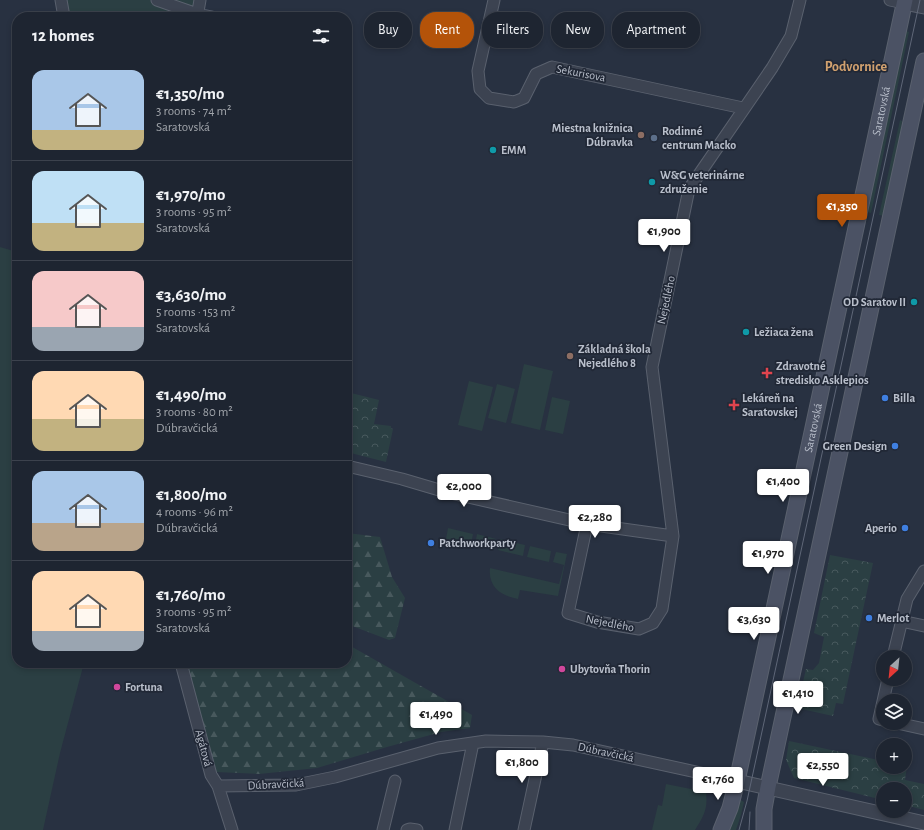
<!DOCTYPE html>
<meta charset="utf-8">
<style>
:root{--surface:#1e2531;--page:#262d39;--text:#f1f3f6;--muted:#a1a5ab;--line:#3c424d;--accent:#b45309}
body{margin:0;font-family:"Alegreya Sans",sans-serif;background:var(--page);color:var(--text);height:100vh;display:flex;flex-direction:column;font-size:15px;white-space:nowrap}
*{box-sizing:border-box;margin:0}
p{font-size:13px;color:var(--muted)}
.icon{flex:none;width:22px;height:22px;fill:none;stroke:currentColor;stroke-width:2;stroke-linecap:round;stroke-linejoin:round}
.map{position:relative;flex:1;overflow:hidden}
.panel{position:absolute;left:12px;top:12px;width:340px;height:656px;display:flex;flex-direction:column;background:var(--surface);border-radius:16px;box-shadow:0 2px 6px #0003,0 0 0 1px var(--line)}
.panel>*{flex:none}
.guide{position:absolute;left:364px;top:12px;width:380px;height:36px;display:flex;gap:8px}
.needle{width:26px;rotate:207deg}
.controls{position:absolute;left:876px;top:650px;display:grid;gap:8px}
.controls a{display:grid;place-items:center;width:36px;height:36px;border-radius:50%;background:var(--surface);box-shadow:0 2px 6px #0003,0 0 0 1px var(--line);font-size:20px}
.price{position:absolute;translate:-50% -34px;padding:0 9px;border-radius:4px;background:#fff;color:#222;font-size:13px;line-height:26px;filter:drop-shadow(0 1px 2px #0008)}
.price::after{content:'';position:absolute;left:50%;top:24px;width:12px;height:9px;margin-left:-6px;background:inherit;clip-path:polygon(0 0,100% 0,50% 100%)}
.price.selected{background:var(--accent);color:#fff}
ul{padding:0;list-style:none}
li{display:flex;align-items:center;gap:12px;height:100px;padding:0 20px}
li+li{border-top:1px solid var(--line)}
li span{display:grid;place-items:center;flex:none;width:112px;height:80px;border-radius:12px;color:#555}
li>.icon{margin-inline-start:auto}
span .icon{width:48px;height:48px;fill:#fffc;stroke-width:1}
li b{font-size:17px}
h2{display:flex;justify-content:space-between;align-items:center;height:48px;padding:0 20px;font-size:17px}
.chip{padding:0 14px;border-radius:16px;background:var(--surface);box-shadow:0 2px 6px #0003,0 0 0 1px var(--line);font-size:14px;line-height:36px}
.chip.selected{background:var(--accent);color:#fff}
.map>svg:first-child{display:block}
.green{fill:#2b3f43}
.forest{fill:url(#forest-firs)}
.park{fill:url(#park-crowns)}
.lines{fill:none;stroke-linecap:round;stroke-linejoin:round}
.minor-casing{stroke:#5a616e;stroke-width:13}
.tertiary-casing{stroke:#5a616e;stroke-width:15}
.secondary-casing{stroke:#5a616e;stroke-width:17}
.minor{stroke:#3c4351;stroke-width:11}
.tertiary{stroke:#3c4351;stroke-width:13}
.secondary{stroke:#4b5264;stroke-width:15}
.tram{stroke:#5f6778;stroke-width:1}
.education-dot{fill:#8d6e63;stroke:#212836;stroke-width:1.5}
.service-dot{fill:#5c6f8a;stroke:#212836;stroke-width:1.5}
.culture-dot{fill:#0f9aa8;stroke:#212836;stroke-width:1.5}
.health-dot{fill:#e0444e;stroke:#212836;stroke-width:1.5}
.shop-dot{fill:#3f7fe0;stroke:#212836;stroke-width:1.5}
.hotel-dot{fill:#d1479c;stroke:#212836;stroke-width:1.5}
.labels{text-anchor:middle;stroke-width:3.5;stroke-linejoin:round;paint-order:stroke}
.street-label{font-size:12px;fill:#b9bfcb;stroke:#212836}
.poi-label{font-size:12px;font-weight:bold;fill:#b9bfcb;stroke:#212836;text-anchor:start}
.quarter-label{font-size:14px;font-weight:bold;fill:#d1a16f;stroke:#212836}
</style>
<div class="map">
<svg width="924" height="830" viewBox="0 0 924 830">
<defs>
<pattern id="forest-firs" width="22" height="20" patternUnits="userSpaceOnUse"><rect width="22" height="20" fill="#2b3f43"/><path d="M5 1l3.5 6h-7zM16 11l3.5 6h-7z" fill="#48595d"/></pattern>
<pattern id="park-crowns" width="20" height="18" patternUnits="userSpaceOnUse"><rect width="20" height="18" fill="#2b3f43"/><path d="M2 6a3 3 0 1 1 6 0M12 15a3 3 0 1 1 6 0" fill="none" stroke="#48595d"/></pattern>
</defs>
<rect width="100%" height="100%" fill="#283141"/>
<path class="green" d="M 61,0 L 200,0 L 197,14 L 212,17 L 64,17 Z
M 904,30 L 909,32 L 871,213 L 866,212 Z
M 900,120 L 902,121 L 899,154 L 884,216 L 879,215 Z
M 0,247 L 17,252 L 17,663 L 84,663 L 60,753 L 43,830 L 0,830 Z
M 524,364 L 553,371 L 540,430 L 511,423 Z
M 469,381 L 493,387 L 482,431 L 458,425 Z
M 497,384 L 515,389 L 506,423 L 488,418 Z
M 552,397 L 570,401 L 563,434 L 545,430 Z
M 448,528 L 473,534 L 471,544 L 446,539 Z
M 477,534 L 496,539 L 494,549 L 475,545 Z
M 500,539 L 525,545 L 523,556 L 498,550 Z
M 530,546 L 551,551 L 549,562 L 527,557 Z
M 556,552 L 567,554 L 558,596 L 520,590 L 518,599 C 501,596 488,587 490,568 L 559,584 L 564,565 L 553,562 Z
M 666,784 L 706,792 C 708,809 704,816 695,830 L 652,830 L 658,805 L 662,806 Z
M 739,799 L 744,802 L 741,815 L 736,830 L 727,830 Z"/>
<path class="forest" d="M 347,533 L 380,537 L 392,577 L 405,598 L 395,638 L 389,640 L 347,624 Z
M 347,644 L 472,715 L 470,728 L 441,732 L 387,747 L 317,768 L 259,774 L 216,772 L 186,663 L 347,663 Z"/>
<path class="park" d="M 347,392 L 379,400 L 374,424 L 391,426 L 391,428 L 393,429 L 386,462 L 347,452 Z
M 830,555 L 873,563 L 843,704 L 836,703 L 833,716 L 797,708 L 806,669 L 813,670 L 819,663 L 824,637 L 814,633 Z
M 789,741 L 883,761 L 883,767 L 905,767 L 905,765 L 907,766 L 905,780 L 924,784 L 924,810 L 905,805 L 905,789 L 883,789 L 883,800 L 794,778 L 786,760 Z"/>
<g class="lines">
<defs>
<path id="minor" d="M 61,0 L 64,17
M 157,0 L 197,14 L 212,17
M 494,0 L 478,71 L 480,89 L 489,98 L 514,102 L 524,98 L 536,74 L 552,67 L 743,108
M 890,0 L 904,3
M 197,17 L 200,0
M 347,466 L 402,479 L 446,492 L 587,524
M 673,536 L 587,524 L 568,613 L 597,622 L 639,629 L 653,623 L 662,609 L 673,536 L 652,367 L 689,189 L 772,68 L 791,36 L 800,0
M 901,621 L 924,626
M 893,657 L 907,599 L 924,571
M 181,663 L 211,775 L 218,786 L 232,830
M 883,720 L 879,719 L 888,679
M 897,723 L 924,729
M 218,786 L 296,785 L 335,777 L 438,748 L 486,741 L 543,742 L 573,745 L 737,781
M 383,830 L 395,781
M 407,830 L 410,829 L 417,830
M 455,830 L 473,743
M 524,830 L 543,742"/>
<path id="tertiary" d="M 904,3 L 924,7
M 737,781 L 924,823"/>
<g id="secondary">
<path id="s1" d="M 721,830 L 730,808 L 737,781 L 905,0"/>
<path d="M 764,830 L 764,809 L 768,787 L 924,61"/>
</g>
</defs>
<use href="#minor" class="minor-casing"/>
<use href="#tertiary" class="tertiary-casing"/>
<use href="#secondary" class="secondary-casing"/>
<use href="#minor" class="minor"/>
<use href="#tertiary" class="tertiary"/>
<use href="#secondary" class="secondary"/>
<path class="tram" d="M 739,830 L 747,801 L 920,0
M 749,830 L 750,812"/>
</g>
<g class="education-dot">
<circle cx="641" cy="135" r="4"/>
<circle cx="570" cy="356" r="4"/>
</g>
<circle class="service-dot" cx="654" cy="138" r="4"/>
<g class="culture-dot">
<circle cx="493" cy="150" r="4"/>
<circle cx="652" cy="182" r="4"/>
<circle cx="914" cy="302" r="4"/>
<circle cx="746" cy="332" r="4"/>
</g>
<g class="health-dot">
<path d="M765 367h4v4h4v4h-4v4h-4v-4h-4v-4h4z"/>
<path d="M732 399h4v4h4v4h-4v4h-4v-4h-4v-4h4z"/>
</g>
<g class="shop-dot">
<circle cx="885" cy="398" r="4"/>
<circle cx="895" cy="446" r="4"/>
<circle cx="905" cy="528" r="4"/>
<circle cx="431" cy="543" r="4"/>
<circle cx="869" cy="618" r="4"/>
</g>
<g class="hotel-dot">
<circle cx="562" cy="669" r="4"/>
<circle cx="117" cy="687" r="4"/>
</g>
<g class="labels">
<g class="street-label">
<text transform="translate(581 73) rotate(11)" y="4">Sekurisova</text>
<text dy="4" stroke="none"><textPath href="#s1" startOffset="737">Saratovská</textPath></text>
<text transform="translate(666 300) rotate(-78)" y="4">Nejedlého</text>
<text dy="4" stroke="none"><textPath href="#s1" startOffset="413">Saratovská</textPath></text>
<text transform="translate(610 623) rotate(11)" y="4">Nejedlého</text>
<text transform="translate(204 748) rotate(75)" y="4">Agátová</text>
<text transform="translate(606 752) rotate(12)" y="4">Dúbravčická</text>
<text transform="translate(276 784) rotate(-3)" y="4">Dúbravčická</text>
</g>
<g class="poi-label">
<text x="633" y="132" text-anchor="end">Miestna knižnica<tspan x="633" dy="14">Dúbravka</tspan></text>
<text x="662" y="135">Rodinné<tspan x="662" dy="14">centrum Macko</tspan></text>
<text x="501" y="154">EMM</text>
<text x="660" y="179">W&amp;G veterinárne<tspan x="660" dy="14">združenie</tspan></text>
<text x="906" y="306" text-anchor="end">OD Saratov II</text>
<text x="754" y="336">Ležiaca žena</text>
<text x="578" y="353">Základná škola<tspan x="578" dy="14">Nejedlého 8</tspan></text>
<text x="776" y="370">Zdravotné<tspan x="776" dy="14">stredisko Asklepios</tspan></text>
<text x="742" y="402">Lekáreň na<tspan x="742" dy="14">Saratovskej</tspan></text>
<text x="893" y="402">Billa</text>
<text x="887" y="450" text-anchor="end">Green Design</text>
<text x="897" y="532" text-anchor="end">Aperio</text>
<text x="439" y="547">Patchworkparty</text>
<text x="877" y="622">Merlot</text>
<text x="570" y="673">Ubytovňa Thorin</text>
<text x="125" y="691">Fortuna</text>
</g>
<g class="quarter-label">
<text x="856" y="71">Podvornice</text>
</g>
</g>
</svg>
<div class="controls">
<a><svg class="needle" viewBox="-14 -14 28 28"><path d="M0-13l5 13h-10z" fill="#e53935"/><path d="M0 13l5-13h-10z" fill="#a1a5ab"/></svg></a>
<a><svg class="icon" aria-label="layers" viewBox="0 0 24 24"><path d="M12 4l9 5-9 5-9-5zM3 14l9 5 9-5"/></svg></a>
<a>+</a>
<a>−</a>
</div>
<b class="price selected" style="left:842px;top:228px">€1,350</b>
<b class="price" style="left:664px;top:253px">€1,900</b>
<b class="price" style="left:783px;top:503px">€1,400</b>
<b class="price" style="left:464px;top:508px">€2,000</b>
<b class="price" style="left:595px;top:539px">€2,280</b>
<b class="price" style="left:768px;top:575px">€1,970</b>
<b class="price" style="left:754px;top:641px">€3,630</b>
<b class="price" style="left:798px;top:715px">€1,410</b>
<b class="price" style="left:436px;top:736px">€1,490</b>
<b class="price" style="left:522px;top:784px">€1,800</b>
<b class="price" style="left:823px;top:787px">€2,550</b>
<b class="price" style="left:718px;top:801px">€1,760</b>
<div class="guide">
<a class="chip">Buy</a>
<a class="chip selected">Rent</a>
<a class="chip">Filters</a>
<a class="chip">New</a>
<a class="chip">Apartment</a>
</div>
<section class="panel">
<h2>12 homes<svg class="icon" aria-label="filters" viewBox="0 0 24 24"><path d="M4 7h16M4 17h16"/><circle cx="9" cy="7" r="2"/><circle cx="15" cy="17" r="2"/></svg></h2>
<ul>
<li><span style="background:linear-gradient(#a9c7e8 75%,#c2b280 0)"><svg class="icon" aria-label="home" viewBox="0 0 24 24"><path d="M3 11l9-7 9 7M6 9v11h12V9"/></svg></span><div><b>€1,350/mo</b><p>3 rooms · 74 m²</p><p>Saratovská</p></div></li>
<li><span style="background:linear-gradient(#bfe0f5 65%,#c2b280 0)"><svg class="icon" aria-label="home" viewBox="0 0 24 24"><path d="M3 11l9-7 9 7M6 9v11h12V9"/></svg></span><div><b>€1,970/mo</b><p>3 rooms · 95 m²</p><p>Saratovská</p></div></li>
<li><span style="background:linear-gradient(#f6c9c9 70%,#9aa5b1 0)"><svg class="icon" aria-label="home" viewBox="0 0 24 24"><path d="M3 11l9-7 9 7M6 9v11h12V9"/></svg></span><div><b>€3,630/mo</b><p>5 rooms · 153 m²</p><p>Saratovská</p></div></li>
<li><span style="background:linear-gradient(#ffd9b3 60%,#c2b280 0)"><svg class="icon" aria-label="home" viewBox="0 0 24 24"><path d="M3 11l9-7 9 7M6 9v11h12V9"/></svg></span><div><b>€1,490/mo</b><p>3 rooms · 80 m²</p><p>Dúbravčická</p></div></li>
<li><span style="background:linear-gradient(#a9c7e8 65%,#b9a48a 0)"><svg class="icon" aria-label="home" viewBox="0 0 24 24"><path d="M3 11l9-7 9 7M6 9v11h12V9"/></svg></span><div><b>€1,800/mo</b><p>4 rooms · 96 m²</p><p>Dúbravčická</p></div></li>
<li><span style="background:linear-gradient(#ffd9b3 75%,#9aa5b1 0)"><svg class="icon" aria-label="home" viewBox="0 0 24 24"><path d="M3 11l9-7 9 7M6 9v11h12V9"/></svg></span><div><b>€1,760/mo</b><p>3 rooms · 95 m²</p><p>Saratovská</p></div></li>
</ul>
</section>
</div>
